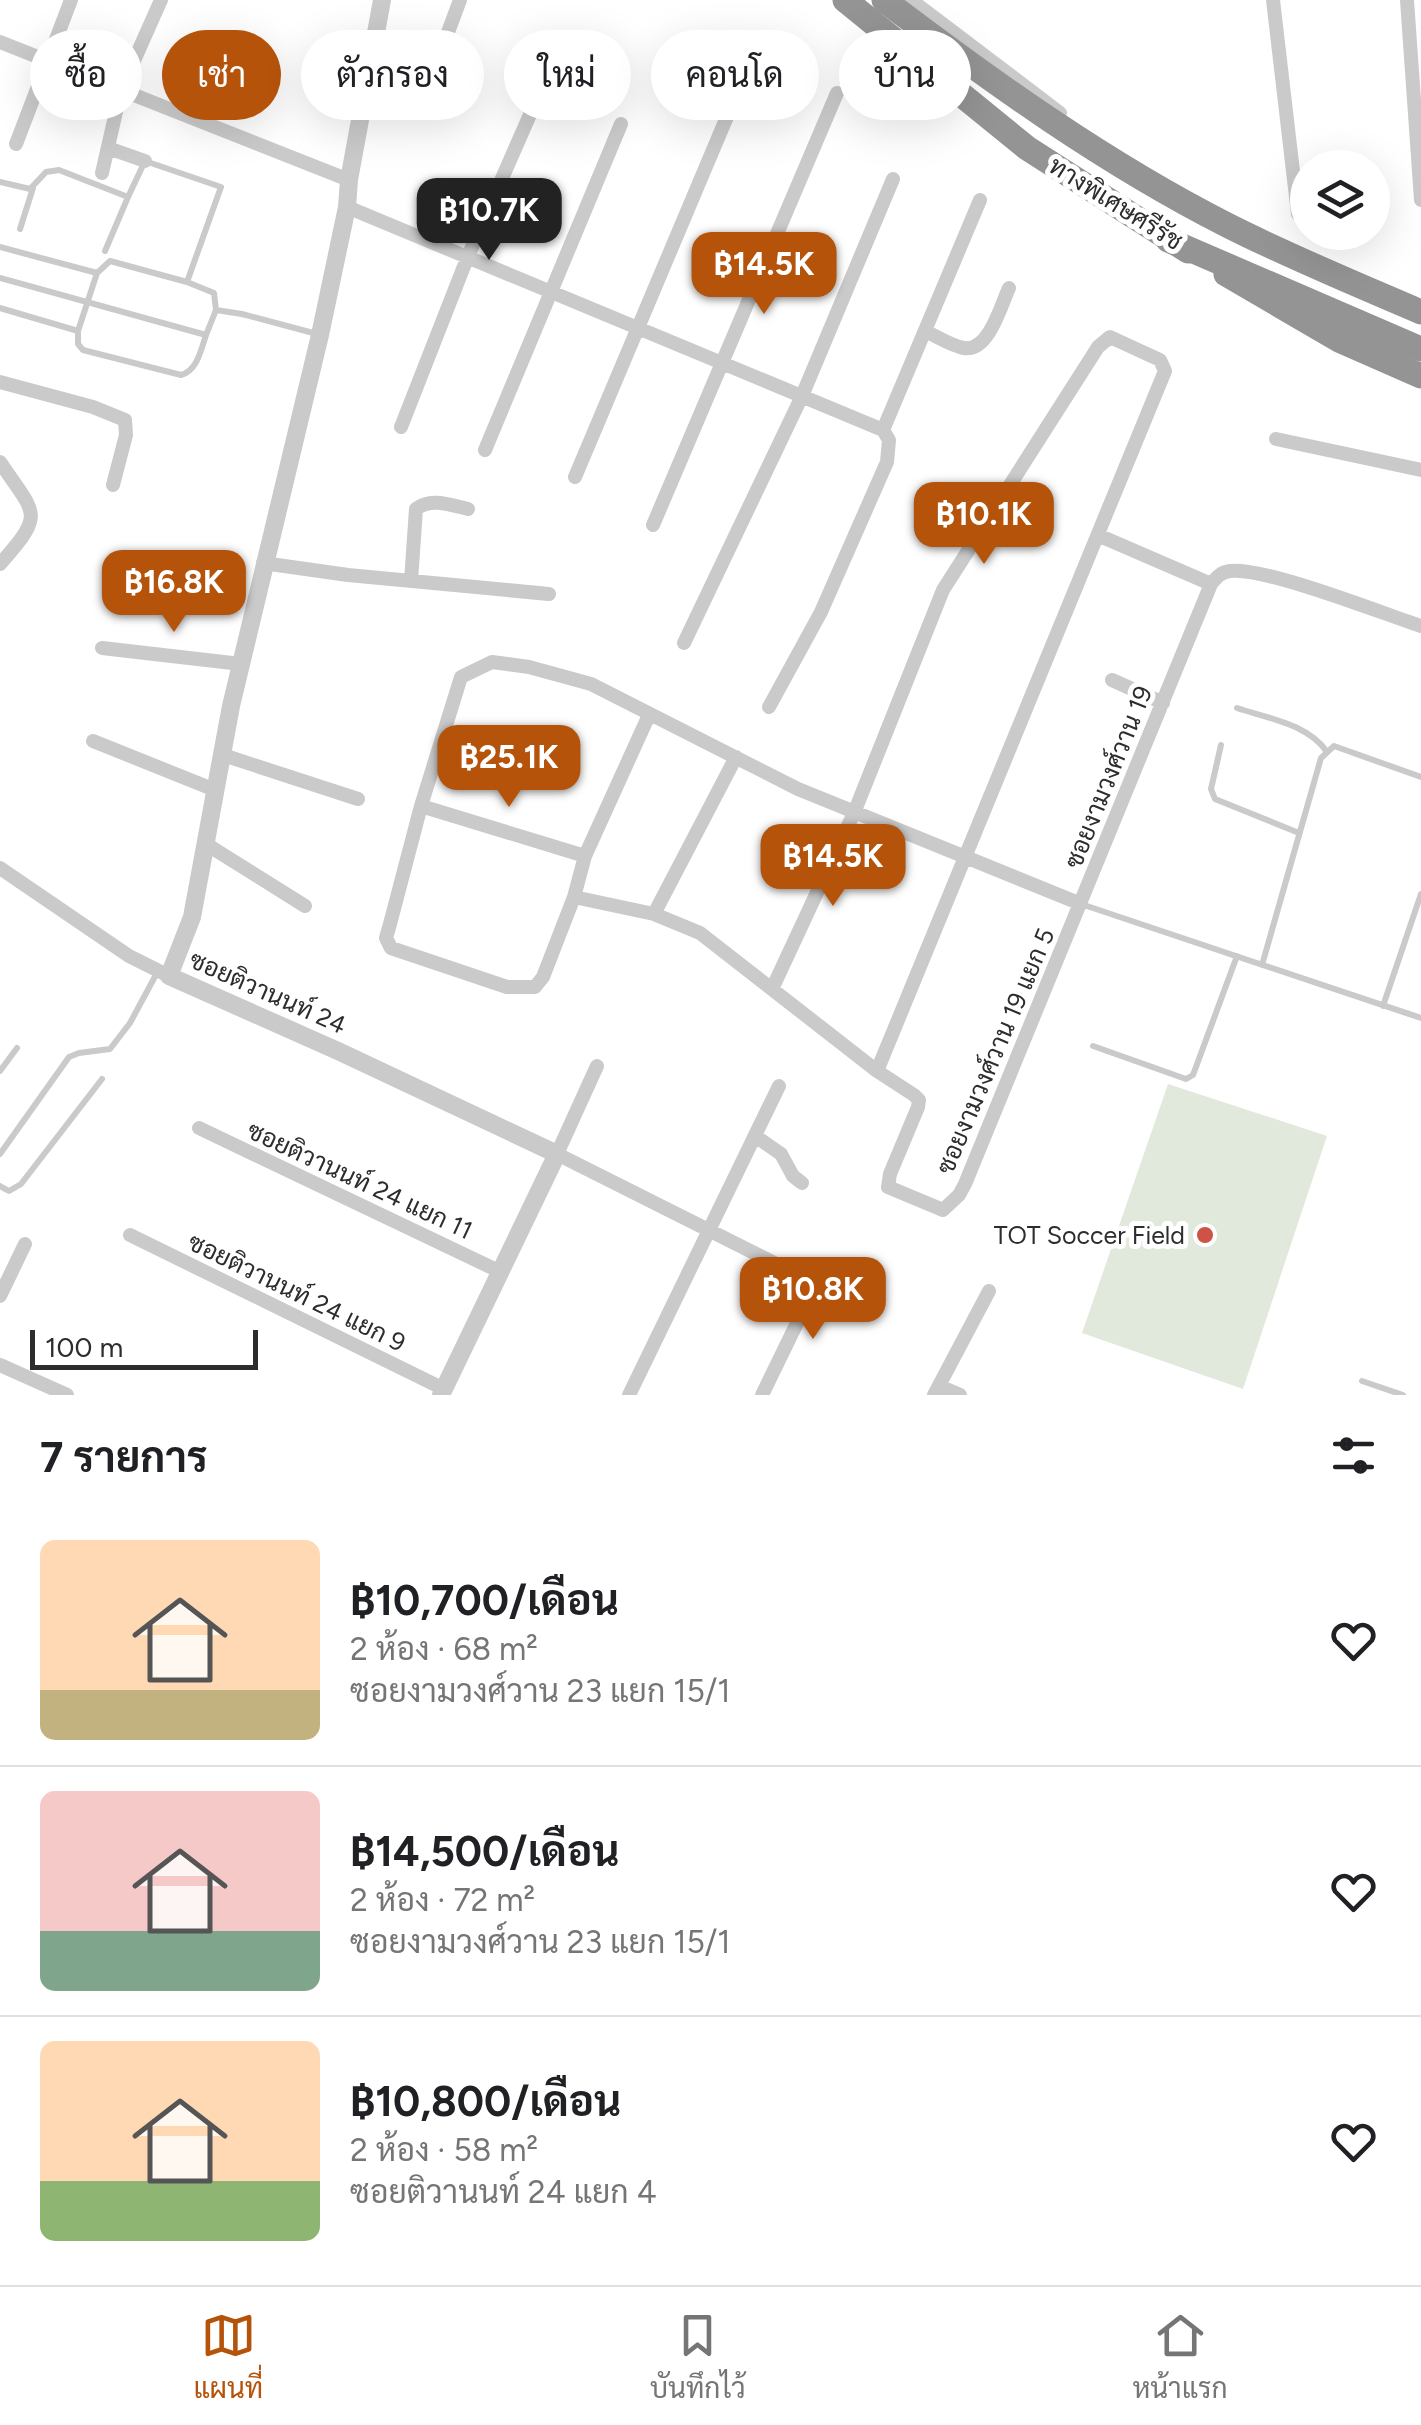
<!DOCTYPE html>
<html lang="th">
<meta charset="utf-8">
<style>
:root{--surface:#fff;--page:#f6f6f6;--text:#202124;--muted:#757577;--line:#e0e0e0;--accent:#b45309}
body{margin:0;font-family:Figtree,Sarabun,sans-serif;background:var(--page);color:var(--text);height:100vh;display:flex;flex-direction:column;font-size:38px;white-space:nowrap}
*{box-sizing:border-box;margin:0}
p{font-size:32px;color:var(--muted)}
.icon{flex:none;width:55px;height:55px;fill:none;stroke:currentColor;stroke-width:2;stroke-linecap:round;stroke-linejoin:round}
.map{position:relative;height:1395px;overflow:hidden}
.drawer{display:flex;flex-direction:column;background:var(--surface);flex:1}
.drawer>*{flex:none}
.guide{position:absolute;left:30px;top:30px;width:1362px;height:90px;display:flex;gap:20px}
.controls{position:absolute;left:1290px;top:150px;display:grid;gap:20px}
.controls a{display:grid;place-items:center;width:100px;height:100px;border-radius:50%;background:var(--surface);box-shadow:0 10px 40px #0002;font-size:50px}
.scale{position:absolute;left:30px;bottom:25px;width:228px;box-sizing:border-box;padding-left:10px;border:5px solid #2d2d2d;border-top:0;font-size:28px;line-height:35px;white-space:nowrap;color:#2d2d2d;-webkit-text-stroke:8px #fff;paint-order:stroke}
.price{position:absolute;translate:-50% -85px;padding:0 22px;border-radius:20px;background:var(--accent);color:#fff;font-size:32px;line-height:65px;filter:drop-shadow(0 2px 5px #0008)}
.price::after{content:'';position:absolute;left:50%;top:60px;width:30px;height:22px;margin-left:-15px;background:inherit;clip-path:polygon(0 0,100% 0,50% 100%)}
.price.selected{background:#222;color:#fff}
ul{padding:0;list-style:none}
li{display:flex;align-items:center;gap:30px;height:250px;padding:0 40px}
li+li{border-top:2px solid var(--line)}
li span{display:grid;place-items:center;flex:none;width:280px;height:200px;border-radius:15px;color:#555}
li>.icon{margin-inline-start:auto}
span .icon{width:120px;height:120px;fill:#fffc;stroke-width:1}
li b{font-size:42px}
h2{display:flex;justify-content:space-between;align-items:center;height:120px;padding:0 40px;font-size:42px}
.tag{padding:0 35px;border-radius:45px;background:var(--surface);box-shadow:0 10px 40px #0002;font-size:35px;line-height:90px}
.tag.selected{background:var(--accent);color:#fff}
.menu{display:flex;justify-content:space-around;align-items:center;height:140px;border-top:2px solid var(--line);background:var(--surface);font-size:28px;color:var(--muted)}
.menu a{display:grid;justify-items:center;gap:5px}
.menu .selected{color:var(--accent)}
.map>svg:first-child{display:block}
.green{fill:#e1e9dd}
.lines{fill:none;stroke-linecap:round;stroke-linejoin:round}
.service{stroke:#cacaca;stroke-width:6}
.minor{stroke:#cacaca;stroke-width:14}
.tertiary{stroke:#cacaca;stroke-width:18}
.motorway{stroke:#949494;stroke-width:25}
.motorway-bridge{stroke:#949494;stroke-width:25}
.poi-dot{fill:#ce5245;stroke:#fff;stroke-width:4}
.labels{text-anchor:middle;stroke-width:10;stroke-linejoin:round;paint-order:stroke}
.street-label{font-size:25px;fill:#2d2d2d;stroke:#fff}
.poi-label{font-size:25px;fill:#2d2d2d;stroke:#fff;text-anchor:end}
</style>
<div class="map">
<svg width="1421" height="1395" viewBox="0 0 1421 1395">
<rect width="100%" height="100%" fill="#fff"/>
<path class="green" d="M 1168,1084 L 1327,1136 L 1243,1389 L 1082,1333 Z"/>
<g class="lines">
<path class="service" d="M 0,182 L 30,189 L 46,172 L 59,170 L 128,197 L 145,161 L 221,187 L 187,282
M 20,229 L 33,188
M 0,247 L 97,273 L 110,261 L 187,282 L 214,293 L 216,310 L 206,335 L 0,278
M 105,251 L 128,197
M 0,308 L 78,331 L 78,344 L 83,350 L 181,375 C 197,371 201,350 206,335
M 216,310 L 242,314 L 317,334
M 78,331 L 97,273
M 1237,708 C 1267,718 1308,724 1327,752
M 1221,745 L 1211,789 L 1215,799 L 1299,833
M 1081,904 L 1421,1018
M 1262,965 L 1321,758 L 1334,746 L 1421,777
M 1383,1006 L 1421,894
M 1093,1046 L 1186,1079 L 1193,1075 L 1237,956
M 0,1071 L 17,1048
M 0,1154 L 69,1057 L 79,1053 L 110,1049 L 130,1023 L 158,971
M 0,1186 L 9,1191 L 21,1184 L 102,1079
M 1362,1381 L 1403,1395"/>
<path class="minor" d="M 911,0 L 1060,113
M 1273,0 L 1298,214
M 1407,0 L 1421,200
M 0,42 L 349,180
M 428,86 L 460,0
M 16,144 L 71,0
M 108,148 L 145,161
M 102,173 L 121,90 L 161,0
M 347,207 L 883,430 L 889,440 L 887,462 L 821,612 L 769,707
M 927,332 C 938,337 952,346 964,348 C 989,352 1001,305 1009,288
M 0,382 L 93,407 L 125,420 L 126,435 L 113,485
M 401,427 L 468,256 L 543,85
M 883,430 L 980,200
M 1276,439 L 1421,470
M 485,450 L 621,124
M 0,462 C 36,516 46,512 0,564
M 575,477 L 729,112
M 653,525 L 837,93
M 1100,536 L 1211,584
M 263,563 L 348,575 L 549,594
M 411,581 L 416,509 C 431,497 450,505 468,509
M 684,643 L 802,396 L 893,179
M 102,648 L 241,664
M 1112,680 L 1163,703
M 649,715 L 585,856 L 574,897 L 543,977 L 535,987 L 507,987 L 391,948 L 386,938 L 390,924 L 421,806 L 461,677 L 492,662 L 529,667 L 591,684 L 798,789 L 1081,904
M 93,741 L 215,790
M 223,755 L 358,799
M 421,806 L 585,856
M 206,844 L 305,906
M 0,868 L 129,956 L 169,976
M 574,897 L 654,914 L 700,933 L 877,1071 L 914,1095 L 919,1100 L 918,1107 L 890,1174 L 888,1187 L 943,1210 L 959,1195 L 965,1184 L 1211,584 C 1217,577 1221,572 1230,571 C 1266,567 1381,613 1421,626
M 654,914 L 736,757
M 773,987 L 854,813 L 943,590 L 1098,347 L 1110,337 L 1160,360 L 1165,371 L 877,1071
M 597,1066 L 557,1154 L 816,1284
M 199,1128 L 501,1272
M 755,1136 L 781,1154 L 793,1176 L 802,1183
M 130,1235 L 444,1389
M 0,1296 L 25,1244
M 0,1365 L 67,1395
M 939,1386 L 960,1395
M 629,1395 L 779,1086
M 762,1395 L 816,1284 L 829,1268
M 934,1395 L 989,1291"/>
<path class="tertiary" d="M 382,0 L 349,180 L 347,207 L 320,335 L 231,706 L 192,917 L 169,976 L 338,1051 L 557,1154 L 441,1395"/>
<path class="motorway" d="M 845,0 L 1027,148 L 1188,251
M 1226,274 L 1339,340 L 1421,376"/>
<path class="motorway-bridge" d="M 884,0 C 992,82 1105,163 1227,225 C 1290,257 1356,284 1421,312
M 1168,240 L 1421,349"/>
</g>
<circle class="poi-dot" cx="1205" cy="1235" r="10"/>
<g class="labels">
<g class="street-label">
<text transform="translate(1116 203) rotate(32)" y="9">ทางพิเศษศรีรัช</text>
<text transform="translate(1108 777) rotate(-68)" y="9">ซอยงามวงศ์วาน 19</text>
<text transform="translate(268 992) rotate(24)" y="9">ซอยติวานนท์ 24</text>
<text transform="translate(995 1051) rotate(-67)" y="9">ซอยงามวงศ์วาน 19 แยก 5</text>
<text transform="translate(360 1180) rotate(25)" y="9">ซอยติวานนท์ 24 แยก 11</text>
<text transform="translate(297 1292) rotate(26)" y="9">ซอยติวานนท์ 24 แยก 9</text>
</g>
<g class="poi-label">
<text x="1185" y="1244">TOT Soccer Field</text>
</g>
</g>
</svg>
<div class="controls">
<a><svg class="icon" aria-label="layers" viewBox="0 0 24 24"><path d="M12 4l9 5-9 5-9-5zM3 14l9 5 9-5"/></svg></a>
</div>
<div class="scale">100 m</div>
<b class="price selected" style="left:489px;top:263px">฿10.7K</b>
<b class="price" style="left:764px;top:317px">฿14.5K</b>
<b class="price" style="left:984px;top:567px">฿10.1K</b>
<b class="price" style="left:174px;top:635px">฿16.8K</b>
<b class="price" style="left:509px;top:810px">฿25.1K</b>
<b class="price" style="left:833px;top:909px">฿14.5K</b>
<b class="price" style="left:813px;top:1342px">฿10.8K</b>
<div class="guide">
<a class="tag">ซื้อ</a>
<a class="tag selected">เช่า</a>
<a class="tag">ตัวกรอง</a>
<a class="tag">ใหม่</a>
<a class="tag">คอนโด</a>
<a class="tag">บ้าน</a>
</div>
</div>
<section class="drawer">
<h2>7 รายการ<svg class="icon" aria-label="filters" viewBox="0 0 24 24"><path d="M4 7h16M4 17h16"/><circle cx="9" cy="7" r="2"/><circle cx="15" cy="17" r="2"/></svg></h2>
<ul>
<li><span style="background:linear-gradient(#ffd9b3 75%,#c2b280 0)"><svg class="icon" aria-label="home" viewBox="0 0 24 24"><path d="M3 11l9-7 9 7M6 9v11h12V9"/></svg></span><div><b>฿10,700/เดือน</b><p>2 ห้อง · 68 m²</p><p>ซอยงามวงศ์วาน 23 แยก 15/1</p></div><svg class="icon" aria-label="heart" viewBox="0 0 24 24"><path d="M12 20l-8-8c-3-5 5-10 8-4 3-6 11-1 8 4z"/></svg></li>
<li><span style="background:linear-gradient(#f6c9c9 70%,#7fa58c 0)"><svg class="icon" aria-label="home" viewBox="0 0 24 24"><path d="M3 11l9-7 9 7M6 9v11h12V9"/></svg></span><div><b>฿14,500/เดือน</b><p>2 ห้อง · 72 m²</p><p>ซอยงามวงศ์วาน 23 แยก 15/1</p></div><svg class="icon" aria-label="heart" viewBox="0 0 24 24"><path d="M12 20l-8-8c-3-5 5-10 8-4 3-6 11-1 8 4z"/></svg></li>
<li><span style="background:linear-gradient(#ffd9b3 70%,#8fb573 0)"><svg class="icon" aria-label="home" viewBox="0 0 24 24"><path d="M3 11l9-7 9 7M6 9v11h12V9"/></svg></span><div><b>฿10,800/เดือน</b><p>2 ห้อง · 58 m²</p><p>ซอยติวานนท์ 24 แยก 4</p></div><svg class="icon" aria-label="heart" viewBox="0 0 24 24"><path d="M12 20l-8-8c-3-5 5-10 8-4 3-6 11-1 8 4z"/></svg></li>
</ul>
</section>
<nav class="menu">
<a class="selected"><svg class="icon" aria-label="map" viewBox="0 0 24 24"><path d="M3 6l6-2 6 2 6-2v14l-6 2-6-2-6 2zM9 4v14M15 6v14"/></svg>แผนที่</a>
<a><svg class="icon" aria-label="saved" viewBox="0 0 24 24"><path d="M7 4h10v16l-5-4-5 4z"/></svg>บันทึกไว้</a>
<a><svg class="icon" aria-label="home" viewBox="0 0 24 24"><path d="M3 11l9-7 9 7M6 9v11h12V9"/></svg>หน้าแรก</a>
</nav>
